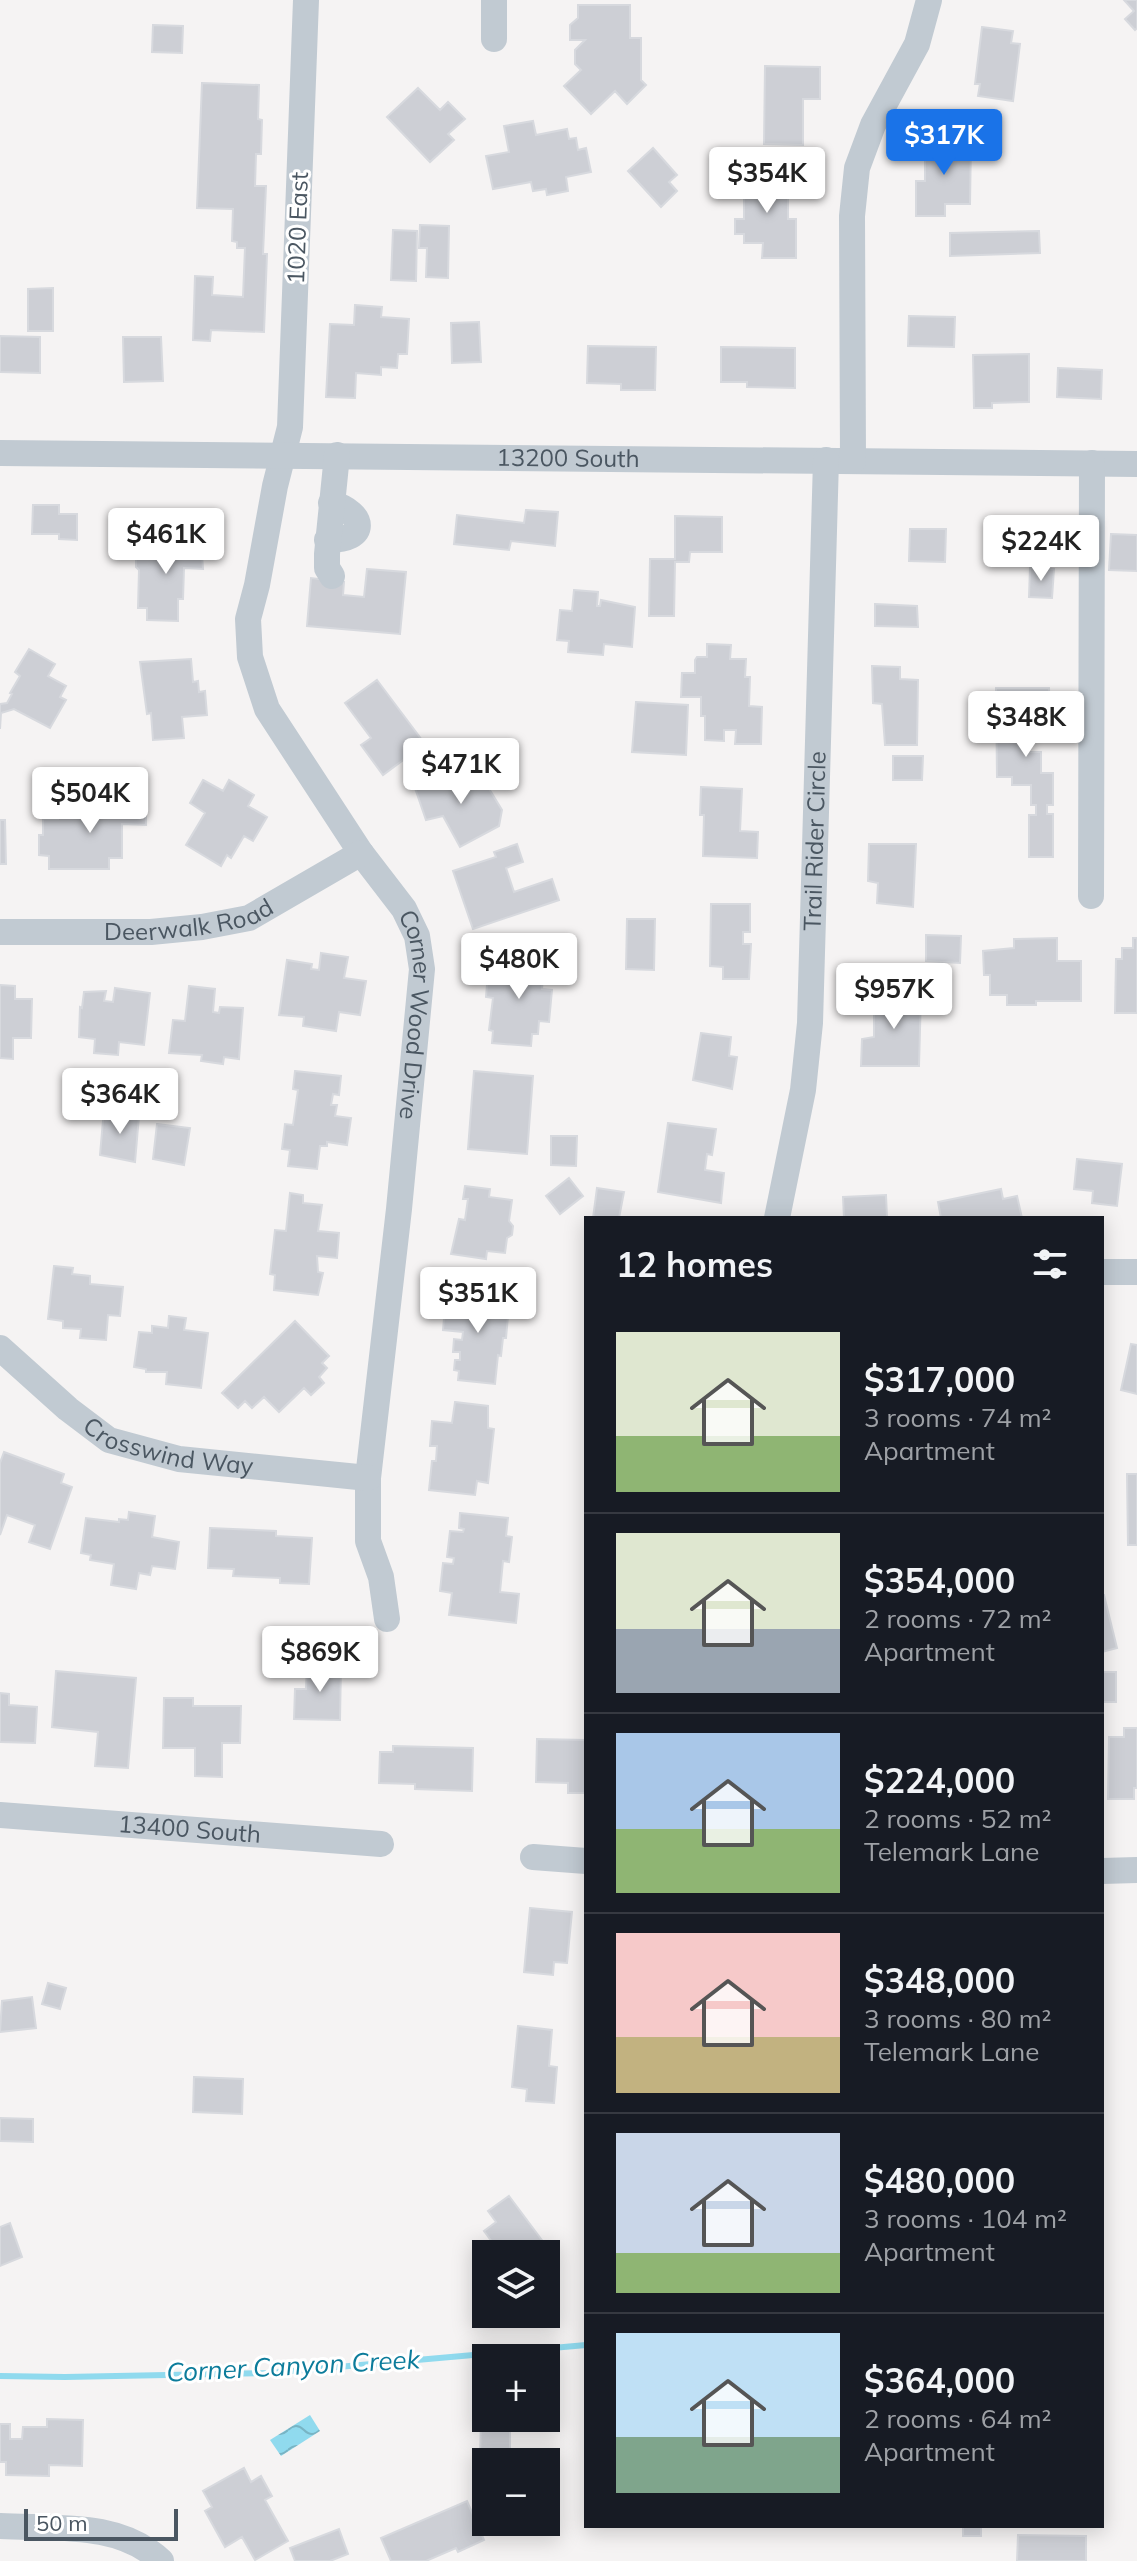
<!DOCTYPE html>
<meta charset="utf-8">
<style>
:root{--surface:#171b24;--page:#20242c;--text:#f1f3f6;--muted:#9ea1a6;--line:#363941;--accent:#1a73e8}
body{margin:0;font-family:Mulish,sans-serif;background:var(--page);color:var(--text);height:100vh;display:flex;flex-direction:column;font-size:30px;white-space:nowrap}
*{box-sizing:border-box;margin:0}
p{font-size:26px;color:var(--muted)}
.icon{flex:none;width:44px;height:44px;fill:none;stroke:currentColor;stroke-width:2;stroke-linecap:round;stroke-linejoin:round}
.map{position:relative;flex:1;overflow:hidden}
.drawer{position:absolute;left:584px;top:1216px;width:520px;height:1312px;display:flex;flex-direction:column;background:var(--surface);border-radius:0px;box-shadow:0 4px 20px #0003}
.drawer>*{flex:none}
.tools{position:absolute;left:472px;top:2240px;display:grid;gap:16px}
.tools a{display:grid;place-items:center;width:88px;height:88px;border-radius:0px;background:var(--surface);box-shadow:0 4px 20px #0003;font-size:40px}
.scale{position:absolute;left:24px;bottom:20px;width:154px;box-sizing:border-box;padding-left:8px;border:4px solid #4a5661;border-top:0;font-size:22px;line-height:28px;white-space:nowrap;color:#4a5661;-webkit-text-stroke:6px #fff;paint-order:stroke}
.price{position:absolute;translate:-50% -68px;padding:0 18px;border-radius:8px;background:#fff;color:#222;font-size:26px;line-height:52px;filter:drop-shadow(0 2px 4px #0008)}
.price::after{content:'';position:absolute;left:50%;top:48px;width:24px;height:18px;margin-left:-12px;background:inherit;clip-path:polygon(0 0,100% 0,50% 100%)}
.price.active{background:var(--accent);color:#fff}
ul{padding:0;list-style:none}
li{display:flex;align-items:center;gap:24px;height:200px;padding:0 32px}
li+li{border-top:2px solid var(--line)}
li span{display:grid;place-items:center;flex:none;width:224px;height:160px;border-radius:0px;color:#555}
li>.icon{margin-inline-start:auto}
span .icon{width:96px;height:96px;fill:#fffc;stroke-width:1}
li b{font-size:34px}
h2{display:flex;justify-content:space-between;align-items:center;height:96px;padding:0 32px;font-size:34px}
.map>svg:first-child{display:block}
.water{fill:url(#water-waves)}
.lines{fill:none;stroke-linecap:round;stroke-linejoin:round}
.stream{stroke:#90daee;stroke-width:6}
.building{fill:#cdcfd5;stroke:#d7d9de;stroke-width:2}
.minor{stroke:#c1cad2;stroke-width:26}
.labels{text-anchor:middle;stroke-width:6;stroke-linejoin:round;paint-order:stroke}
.street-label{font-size:24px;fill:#4a5661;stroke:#fff}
.water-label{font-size:26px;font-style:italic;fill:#0c7c9b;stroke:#fff}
</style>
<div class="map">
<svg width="1137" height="2561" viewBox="0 0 1137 2561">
<defs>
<pattern id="water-waves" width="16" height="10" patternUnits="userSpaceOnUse" patternTransform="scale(2)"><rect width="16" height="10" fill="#90daee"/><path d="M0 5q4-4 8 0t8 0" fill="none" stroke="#78b4c4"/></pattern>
</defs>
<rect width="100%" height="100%" fill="#f5f3f3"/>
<path class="water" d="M 310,2415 L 320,2431 L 281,2456 L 270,2440 Z"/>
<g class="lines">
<path class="stream" d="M 0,2376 L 65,2377 L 270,2373 L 586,2345"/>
</g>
<path class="building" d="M 1124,0 L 1137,0 L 1137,28 L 1135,30 L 1125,19 L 1134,11 Z
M 578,5 L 630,5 L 630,38 L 641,38 L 641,80 L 646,85 L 627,104 L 615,91 L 591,114 L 564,86 L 581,70 L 575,64 L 575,50 L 585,40 L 570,40 L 570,25 L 578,18 Z
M 153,25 L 183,26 L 182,53 L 152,52 Z
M 982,27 L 1013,31 L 1011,43 L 1020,44 L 1013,101 L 978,96 L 980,84 L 975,84 Z
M 765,66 L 820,67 L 820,99 L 803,99 L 803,145 L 764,144 Z
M 202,83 L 259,85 L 258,119 L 262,120 L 261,154 L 256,154 L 255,186 L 266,186 L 263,254 L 267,254 L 264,332 L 211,330 L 210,341 L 193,340 L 195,276 L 213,277 L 212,295 L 243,297 L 245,248 L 237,248 L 237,242 L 232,241 L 233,209 L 197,208 Z
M 418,88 L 440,110 L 448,102 L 465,119 L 448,134 L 454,140 L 430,162 L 387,117 Z
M 533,121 L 536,135 L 567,129 L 569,139 L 576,138 L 578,150 L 586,148 L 591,172 L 566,177 L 568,191 L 547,195 L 546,189 L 533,191 L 531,182 L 493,189 L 486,156 L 509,152 L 504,126 Z
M 925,140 L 971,140 L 970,204 L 945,204 L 945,216 L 916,216 L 916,181 L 925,181 Z
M 653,148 L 677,175 L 669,182 L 677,191 L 661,207 L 628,171 Z
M 738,174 L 788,174 L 788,219 L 796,219 L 796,258 L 762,258 L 763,243 L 744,243 L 744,234 L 735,234 L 735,219 L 744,219 L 744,192 L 738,192 Z
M 420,225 L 449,226 L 448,278 L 426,277 L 427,248 L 419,248 Z
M 393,230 L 417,231 L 416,281 L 391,280 Z
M 1039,231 L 1040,253 L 950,256 L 950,233 Z
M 53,288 L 53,331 L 28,331 L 28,289 Z
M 355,305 L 382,307 L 381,317 L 409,319 L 407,354 L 398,354 L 397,368 L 381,367 L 381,375 L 356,373 L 355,398 L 326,397 L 330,324 L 354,325 Z
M 909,316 L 955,317 L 954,347 L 908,346 Z
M 479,322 L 481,362 L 452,363 L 451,323 Z
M 0,336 L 40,337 L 40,373 L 0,372 Z
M 123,337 L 161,337 L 163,381 L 124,382 Z
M 588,346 L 656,347 L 655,390 L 621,390 L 621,384 L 587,383 Z
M 721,347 L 795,348 L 795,388 L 747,387 L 747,382 L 721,382 Z
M 1029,354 L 1029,402 L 992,403 L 992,408 L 974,408 L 973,355 Z
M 1058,368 L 1102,370 L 1101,399 L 1057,397 Z
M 33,505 L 59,505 L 59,514 L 77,514 L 77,540 L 59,539 L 59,534 L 32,534 Z
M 526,510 L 558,512 L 555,546 L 511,541 L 509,550 L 454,544 L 457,515 L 524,523 Z
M 675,516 L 722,517 L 722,552 L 690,552 L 689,562 L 675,562 L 674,616 L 649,616 L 650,559 L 675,559 Z
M 910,529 L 946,529 L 945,562 L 909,561 Z
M 998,534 L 1026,535 L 1024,566 L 996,565 Z
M 1111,534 L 1137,535 L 1137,571 L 1109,570 Z
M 165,539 L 201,540 L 203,569 L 184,568 L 183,599 L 178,599 L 178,621 L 147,620 L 147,608 L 138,608 L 139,570 L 136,567 L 136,558 L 143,554 L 143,544 L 165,544 Z
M 1030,568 L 1054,569 L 1052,598 L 1029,597 Z
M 367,569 L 406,572 L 400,634 L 307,626 L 311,578 L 344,582 L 343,595 L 364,597 Z
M 574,590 L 598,592 L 597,606 L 600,606 L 601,600 L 635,607 L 632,647 L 604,644 L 603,655 L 568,652 L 569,641 L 557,640 L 560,610 L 572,611 Z
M 875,604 L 917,606 L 918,627 L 875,626 Z
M 707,644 L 731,645 L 730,659 L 746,659 L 745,677 L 750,677 L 749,706 L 762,707 L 761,744 L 735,744 L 736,730 L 724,730 L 724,741 L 705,740 L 705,716 L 701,716 L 701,697 L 681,697 L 682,673 L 695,673 L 695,660 L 697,657 L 707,657 Z
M 29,649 L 55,664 L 48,676 L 66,686 L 60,697 L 66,700 L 50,728 L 14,709 L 1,713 L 0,729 L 0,704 L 7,703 L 12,694 L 10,693 L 20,676 L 15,672 Z
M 191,659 L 193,682 L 198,681 L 199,692 L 205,691 L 207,715 L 182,717 L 184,738 L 153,740 L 151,713 L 147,714 L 140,662 Z
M 872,666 L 900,667 L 900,679 L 918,680 L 917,745 L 885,745 L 882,704 L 873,703 Z
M 377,680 L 425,744 L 383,775 L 361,745 L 371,738 L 345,703 Z
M 996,688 L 1049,688 L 1050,715 L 1026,715 L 1026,752 L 1041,752 L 1041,773 L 1053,773 L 1053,805 L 1047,805 L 1047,814 L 1053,814 L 1053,857 L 1029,857 L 1029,815 L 1036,815 L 1036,805 L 1031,805 L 1031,785 L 1012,785 L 1012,777 L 997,777 Z
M 636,702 L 688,705 L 686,755 L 632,752 Z
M 893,756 L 923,756 L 922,780 L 893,780 Z
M 460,771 L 488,787 L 502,810 L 499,826 L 460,847 L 443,816 L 426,820 L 415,788 Z
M 203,780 L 223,791 L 229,780 L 254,795 L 248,806 L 267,817 L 253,841 L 244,836 L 231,858 L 227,855 L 221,866 L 186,845 L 205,813 L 190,803 Z
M 701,787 L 742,789 L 740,831 L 758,832 L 757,858 L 703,856 L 704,815 L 700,815 Z
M 118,793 L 146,793 L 146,825 L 122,824 L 122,858 L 109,858 L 109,869 L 49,869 L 49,856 L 39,855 L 39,835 L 43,835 L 43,819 L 58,819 L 58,809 L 96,809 L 96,818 L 117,818 Z
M 0,820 L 5,820 L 6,864 L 0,864 Z
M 517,844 L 523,862 L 506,868 L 514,892 L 552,879 L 559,900 L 473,929 L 453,871 L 496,857 L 494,852 Z
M 869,844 L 916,844 L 913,907 L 877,903 L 878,883 L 868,881 Z
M 711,904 L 750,904 L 750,932 L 743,932 L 743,944 L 751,944 L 749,979 L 723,979 L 723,967 L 710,966 Z
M 627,919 L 655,919 L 654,970 L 626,969 Z
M 926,935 L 961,936 L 960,963 L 926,961 Z
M 1057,938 L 1057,961 L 1081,961 L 1081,1001 L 1036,1001 L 1036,1005 L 1007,1005 L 1007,995 L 990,995 L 990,975 L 984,975 L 983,951 L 1014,948 L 1014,939 Z
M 1133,938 L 1137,938 L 1137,1013 L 1115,1013 L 1116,959 L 1122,959 L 1122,948 L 1133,948 Z
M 321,953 L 348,957 L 344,978 L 366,981 L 360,1015 L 339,1012 L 336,1031 L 303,1026 L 304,1017 L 279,1015 L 287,960 L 312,964 L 311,969 L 319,970 Z
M 513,955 L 545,957 L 542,989 L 552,990 L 549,1022 L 539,1021 L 538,1034 L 532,1034 L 531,1046 L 492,1043 L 493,1031 L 489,1030 L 493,998 L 486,997 L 488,972 L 511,974 Z
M 0,985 L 15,986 L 15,999 L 32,999 L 31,1038 L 13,1038 L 13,1059 L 0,1058 Z
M 189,986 L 215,989 L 213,1012 L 219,1013 L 220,1007 L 243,1008 L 239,1059 L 224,1057 L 223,1064 L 201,1061 L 202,1055 L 169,1053 L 173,1020 L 185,1021 Z
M 115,988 L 150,993 L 144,1045 L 119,1042 L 118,1055 L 94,1053 L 95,1039 L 79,1037 L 80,1007 L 82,1008 L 84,992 L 106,991 L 104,1001 L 113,1002 Z
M 874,992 L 921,993 L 919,1066 L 861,1066 L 862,1039 L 874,1037 Z
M 701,1033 L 731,1037 L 729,1056 L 737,1057 L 732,1089 L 693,1080 Z
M 295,1071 L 341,1076 L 339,1095 L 333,1094 L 331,1105 L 337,1105 L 335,1116 L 351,1118 L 347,1145 L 327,1142 L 327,1146 L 320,1146 L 317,1169 L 288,1166 L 290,1150 L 282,1149 L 285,1124 L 293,1125 L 298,1090 L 293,1089 Z
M 474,1071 L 533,1076 L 527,1154 L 468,1149 Z
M 104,1109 L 139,1116 L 135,1162 L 100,1155 Z
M 668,1123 L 716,1129 L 712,1155 L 707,1154 L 705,1170 L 724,1173 L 721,1203 L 658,1192 Z
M 157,1124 L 190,1128 L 184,1165 L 153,1159 Z
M 551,1136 L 577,1136 L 576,1166 L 551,1165 Z
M 1077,1159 L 1122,1164 L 1117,1206 L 1092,1203 L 1093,1191 L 1074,1189 Z
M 569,1178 L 583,1196 L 560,1214 L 546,1196 Z
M 465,1186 L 490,1189 L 489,1197 L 512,1200 L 509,1221 L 513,1226 L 512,1235 L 507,1238 L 505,1253 L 487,1251 L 486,1259 L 451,1254 L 459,1219 L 465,1220 L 468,1199 L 463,1199 Z
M 597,1188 L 624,1192 L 619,1218 L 593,1218 Z
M 1001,1189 L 1003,1199 L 1017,1196 L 1022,1218 L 941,1218 L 938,1202 Z
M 290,1193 L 303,1195 L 303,1203 L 322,1205 L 318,1231 L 339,1233 L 337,1258 L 317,1256 L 318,1272 L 323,1273 L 318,1295 L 274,1290 L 275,1275 L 270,1274 L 275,1230 L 286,1231 Z
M 886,1195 L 887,1218 L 844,1218 L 843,1197 Z
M 54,1266 L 73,1268 L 72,1274 L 90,1276 L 90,1284 L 123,1287 L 120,1316 L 108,1315 L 106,1340 L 80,1338 L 81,1329 L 63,1328 L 63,1321 L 48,1319 Z
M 470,1288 L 502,1291 L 500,1315 L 508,1316 L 506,1338 L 503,1338 L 501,1356 L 498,1355 L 495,1384 L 458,1380 L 459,1371 L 454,1370 L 455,1360 L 460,1360 L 460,1352 L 453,1352 L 454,1339 L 462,1340 L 463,1332 L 443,1330 L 445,1306 L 468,1308 Z
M 169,1316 L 186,1318 L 184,1330 L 208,1333 L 201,1388 L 166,1384 L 167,1372 L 146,1372 L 146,1369 L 134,1367 L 139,1332 L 152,1333 L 152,1326 L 168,1328 Z
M 295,1321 L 329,1356 L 322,1363 L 327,1368 L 319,1377 L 324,1383 L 311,1395 L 304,1388 L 279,1412 L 264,1397 L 252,1408 L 245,1401 L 238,1408 L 222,1393 Z
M 1131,1344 L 1137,1345 L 1137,1394 L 1121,1390 Z
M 455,1402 L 488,1406 L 488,1428 L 494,1429 L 488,1483 L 477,1481 L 475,1495 L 429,1490 L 432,1461 L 436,1461 L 437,1446 L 430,1446 L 432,1421 L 452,1423 Z
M 4,1452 L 64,1474 L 61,1483 L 72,1487 L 50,1549 L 29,1542 L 35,1525 L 7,1515 L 0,1535 L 0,1463 Z
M 1127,1474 L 1137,1474 L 1137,1545 L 1128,1545 Z
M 129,1512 L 155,1516 L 152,1537 L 179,1542 L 175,1569 L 152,1566 L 150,1575 L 139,1573 L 136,1589 L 111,1585 L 114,1564 L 90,1560 L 91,1555 L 81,1553 L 86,1518 L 119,1522 L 119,1519 L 128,1520 Z
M 460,1513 L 508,1518 L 506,1536 L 512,1537 L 509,1562 L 503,1561 L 500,1592 L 519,1594 L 516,1623 L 449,1615 L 452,1593 L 440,1591 L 443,1563 L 453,1564 L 454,1558 L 447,1557 L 450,1531 L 463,1532 L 464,1529 L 459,1528 Z
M 210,1528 L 276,1531 L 276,1536 L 312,1538 L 309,1584 L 280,1583 L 280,1578 L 233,1576 L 234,1569 L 208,1568 Z
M 1102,1595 L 1104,1595 L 1117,1648 L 1102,1652 Z
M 307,1665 L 341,1665 L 340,1720 L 294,1719 L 295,1689 L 306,1689 Z
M 56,1671 L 136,1678 L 128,1768 L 95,1766 L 98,1732 L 52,1727 Z
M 1102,1672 L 1116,1672 L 1116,1702 L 1102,1702 Z
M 0,1693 L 9,1694 L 9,1705 L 37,1707 L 35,1743 L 0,1742 Z
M 164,1698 L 193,1698 L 193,1706 L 241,1706 L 240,1743 L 222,1743 L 222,1777 L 195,1776 L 195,1748 L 163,1748 Z
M 1124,1728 L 1137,1728 L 1137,1788 L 1134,1788 L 1134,1799 L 1108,1799 L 1109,1737 L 1124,1737 Z
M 537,1739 L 586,1740 L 586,1793 L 568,1793 L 568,1783 L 536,1782 Z
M 393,1746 L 473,1748 L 472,1791 L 415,1789 L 415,1784 L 379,1783 L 380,1752 L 393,1752 Z
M 530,1908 L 572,1912 L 567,1963 L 554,1962 L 553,1975 L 524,1972 Z
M 48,1983 L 66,1988 L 60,2009 L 42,2004 Z
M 32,1997 L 36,2028 L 0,2032 L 2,2001 Z
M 518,2026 L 552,2030 L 549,2066 L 557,2067 L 554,2103 L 526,2101 L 527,2089 L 512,2087 Z
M 194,2077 L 243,2079 L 242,2114 L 193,2112 Z
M 0,2118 L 33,2119 L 33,2142 L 0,2141 Z
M 509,2196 L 553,2255 L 546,2260 L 546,2254 L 501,2254 L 484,2231 L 496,2222 L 488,2211 Z
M 10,2223 L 22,2257 L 0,2266 L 0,2227 Z
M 47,2419 L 83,2420 L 82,2466 L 49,2465 L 49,2476 L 6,2475 L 6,2462 L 0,2462 L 0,2424 L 10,2424 L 10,2439 L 22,2439 L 23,2427 L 47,2427 Z
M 481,2420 L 510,2421 L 510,2458 L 480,2458 Z
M 244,2468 L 251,2482 L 261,2476 L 272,2496 L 265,2500 L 288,2541 L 255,2560 L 242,2537 L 225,2547 L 205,2511 L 212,2507 L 203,2491 Z
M 467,2501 L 484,2540 L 458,2552 L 456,2548 L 426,2561 L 391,2561 L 381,2538 Z
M 963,2526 L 981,2526 L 981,2536 L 963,2536 Z
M 339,2529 L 348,2554 L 330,2561 L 295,2561 L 290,2548 Z
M 1018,2535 L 1086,2536 L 1086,2561 L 1017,2561 Z"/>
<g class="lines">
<g class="minor">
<path id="s1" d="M 306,0 L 290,427 L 275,486 L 257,585 L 248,619 L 250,657 L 267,709 L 361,853 L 404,909 L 417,936 L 422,969 L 399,1209 L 368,1478 L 368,1541 L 381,1577 L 387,1619"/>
<path d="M 494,0 L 494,39"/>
<path id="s2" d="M 0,453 L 1137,464"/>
<path d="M 853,461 L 852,216 L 857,168 L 873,125 L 917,44 L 929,0"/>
<path d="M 327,540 C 369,541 366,513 331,503"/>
<path d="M 332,576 L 327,568 L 327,554 L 337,455"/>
<path d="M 1091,896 L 1092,463"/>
<path id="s3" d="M 0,932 L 151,932 L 202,927 L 249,918 L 361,853"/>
<path id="s4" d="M 777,1218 L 803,1090 L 810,1023 L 826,460"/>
<path d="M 1102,1272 L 1137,1272"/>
<path id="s5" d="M 0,1348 L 68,1409 L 109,1440 L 179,1459 L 368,1478"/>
<path id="s6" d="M 0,1815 L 381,1844"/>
<path d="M 533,1857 L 586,1861"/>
<path d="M 1102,1871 L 1137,1870"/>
<path d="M 0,2526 C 55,2529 119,2521 161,2561"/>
</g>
</g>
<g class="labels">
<g class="street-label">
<text transform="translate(298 228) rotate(-88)" y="8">1020 East</text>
<text dy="8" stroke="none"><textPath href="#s2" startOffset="568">13200 South</textPath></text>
<text dy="8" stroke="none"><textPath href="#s4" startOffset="380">Trail Rider Circle</textPath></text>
<text dy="8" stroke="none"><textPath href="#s3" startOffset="190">Deerwalk Road</textPath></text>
<text dy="8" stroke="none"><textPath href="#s1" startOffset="1068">Corner Wood Drive</textPath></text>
<text dy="8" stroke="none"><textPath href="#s5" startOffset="202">Crosswind Way</textPath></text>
<text dy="8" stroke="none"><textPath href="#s6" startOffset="190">13400 South</textPath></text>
</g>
<g class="water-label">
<text transform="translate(293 2366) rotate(-3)" y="9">Corner Canyon Creek</text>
</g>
</g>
</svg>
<div class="tools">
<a><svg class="icon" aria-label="layers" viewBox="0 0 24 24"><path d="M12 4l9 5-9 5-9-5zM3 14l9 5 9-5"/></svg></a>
<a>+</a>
<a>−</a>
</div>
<div class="scale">50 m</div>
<b class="price active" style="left:944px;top:177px">$317K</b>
<b class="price" style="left:767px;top:215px">$354K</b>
<b class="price" style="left:166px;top:576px">$461K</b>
<b class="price" style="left:1041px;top:583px">$224K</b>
<b class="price" style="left:1026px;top:759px">$348K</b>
<b class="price" style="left:461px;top:806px">$471K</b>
<b class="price" style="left:90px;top:835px">$504K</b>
<b class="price" style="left:519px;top:1001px">$480K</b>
<b class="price" style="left:894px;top:1031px">$957K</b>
<b class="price" style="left:120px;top:1136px">$364K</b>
<b class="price" style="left:478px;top:1335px">$351K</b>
<b class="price" style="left:320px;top:1694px">$869K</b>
<section class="drawer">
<h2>12 homes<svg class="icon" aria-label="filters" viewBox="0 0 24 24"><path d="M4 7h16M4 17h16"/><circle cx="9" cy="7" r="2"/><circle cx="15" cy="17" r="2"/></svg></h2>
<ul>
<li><span style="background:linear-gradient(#dfe7d0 65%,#8fb573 0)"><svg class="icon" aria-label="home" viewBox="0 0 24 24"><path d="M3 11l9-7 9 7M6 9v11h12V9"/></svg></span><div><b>$317,000</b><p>3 rooms · 74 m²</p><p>Apartment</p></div></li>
<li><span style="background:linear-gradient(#dfe7d0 60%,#9aa5b1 0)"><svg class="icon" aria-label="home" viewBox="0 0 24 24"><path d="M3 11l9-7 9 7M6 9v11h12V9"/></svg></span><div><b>$354,000</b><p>2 rooms · 72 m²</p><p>Apartment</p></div></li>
<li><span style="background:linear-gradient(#a9c7e8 60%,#8fb573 0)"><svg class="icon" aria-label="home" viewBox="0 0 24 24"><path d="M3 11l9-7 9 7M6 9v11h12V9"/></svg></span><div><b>$224,000</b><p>2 rooms · 52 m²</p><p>Telemark Lane</p></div></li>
<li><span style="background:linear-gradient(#f6c9c9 65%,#c2b280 0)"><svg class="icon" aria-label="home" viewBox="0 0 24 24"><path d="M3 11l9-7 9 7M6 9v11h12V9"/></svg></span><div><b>$348,000</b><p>3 rooms · 80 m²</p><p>Telemark Lane</p></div></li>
<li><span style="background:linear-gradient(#c9d6e8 75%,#8fb573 0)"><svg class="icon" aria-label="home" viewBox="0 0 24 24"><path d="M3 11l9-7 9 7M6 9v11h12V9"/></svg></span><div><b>$480,000</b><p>3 rooms · 104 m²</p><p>Apartment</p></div></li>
<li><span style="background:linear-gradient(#bfe0f5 65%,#7fa58c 0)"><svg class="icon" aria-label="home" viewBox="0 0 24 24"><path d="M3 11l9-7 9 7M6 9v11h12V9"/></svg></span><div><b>$364,000</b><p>2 rooms · 64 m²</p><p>Apartment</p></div></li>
</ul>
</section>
</div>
